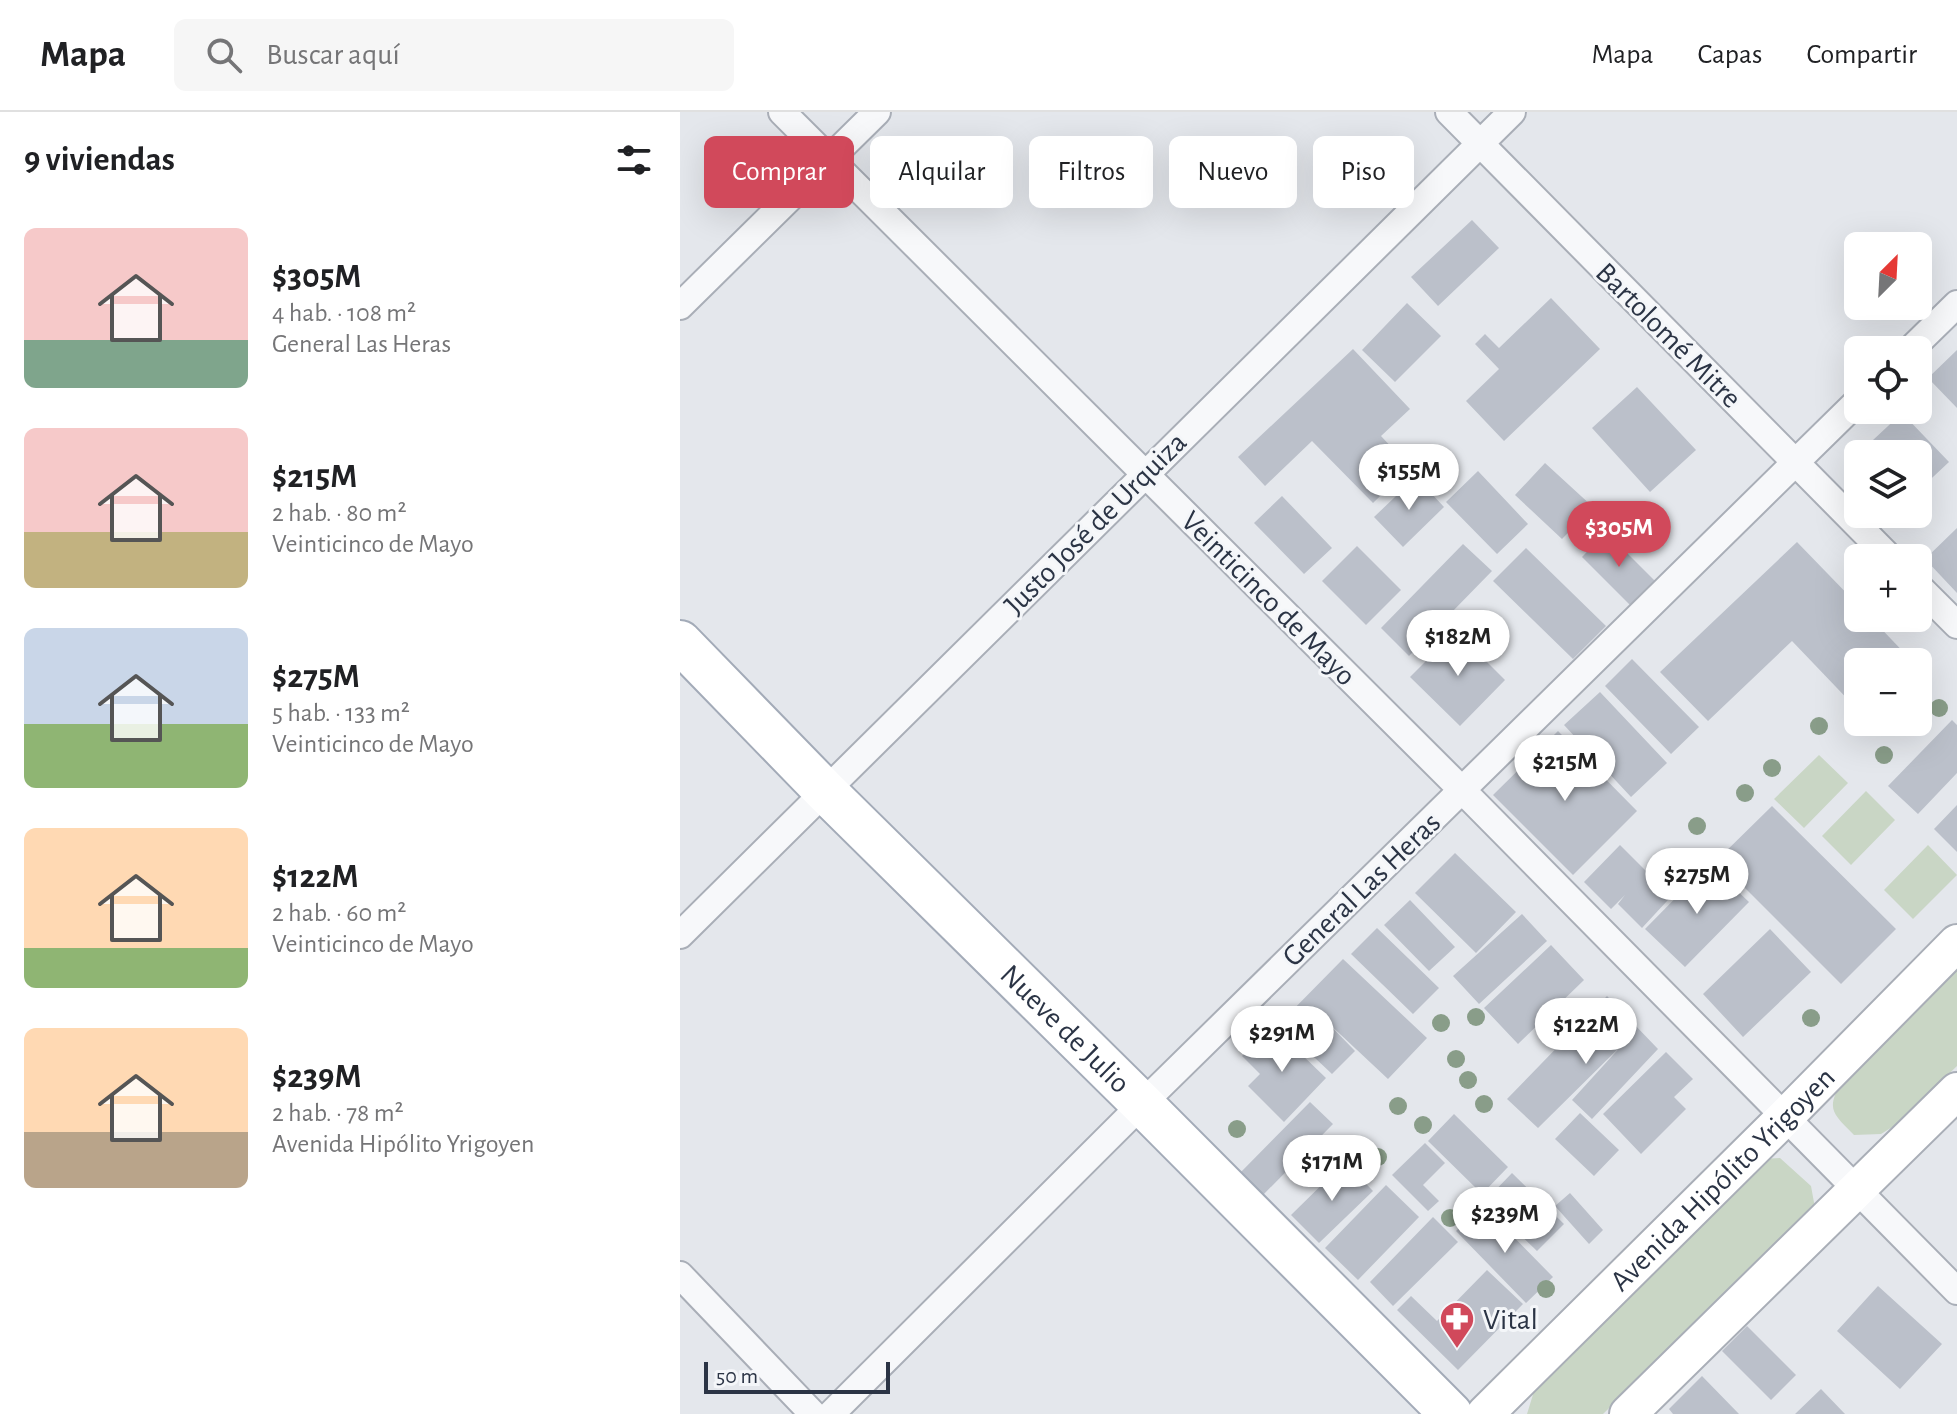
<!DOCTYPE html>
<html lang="es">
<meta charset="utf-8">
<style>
:root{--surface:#fff;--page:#f6f6f6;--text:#202124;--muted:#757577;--line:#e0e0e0;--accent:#d1495b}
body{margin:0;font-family:"Alegreya Sans",sans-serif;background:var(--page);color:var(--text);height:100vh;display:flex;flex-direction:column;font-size:30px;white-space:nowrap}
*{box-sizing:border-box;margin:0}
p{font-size:26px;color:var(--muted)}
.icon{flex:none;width:44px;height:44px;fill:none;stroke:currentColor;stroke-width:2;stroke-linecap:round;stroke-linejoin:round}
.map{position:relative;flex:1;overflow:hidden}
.sheet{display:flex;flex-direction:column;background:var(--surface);width:680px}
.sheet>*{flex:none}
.banner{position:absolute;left:24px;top:24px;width:760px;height:72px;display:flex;gap:16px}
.needle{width:52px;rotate:24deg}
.tools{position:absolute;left:1164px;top:120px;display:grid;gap:16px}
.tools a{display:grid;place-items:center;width:88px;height:88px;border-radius:12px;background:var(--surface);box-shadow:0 8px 32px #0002;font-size:40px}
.scale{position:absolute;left:24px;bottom:20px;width:186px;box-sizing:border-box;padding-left:8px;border:4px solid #2b3445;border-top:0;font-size:22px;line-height:28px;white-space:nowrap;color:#2b3445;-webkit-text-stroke:6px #f4f6f9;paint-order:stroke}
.price{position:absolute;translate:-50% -68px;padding:0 18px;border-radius:28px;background:#fff;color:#222;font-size:26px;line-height:52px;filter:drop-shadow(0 2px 4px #0008)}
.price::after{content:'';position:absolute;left:50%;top:48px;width:24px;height:18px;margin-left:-12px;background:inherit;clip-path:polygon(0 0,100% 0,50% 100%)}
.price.active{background:var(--accent);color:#fff}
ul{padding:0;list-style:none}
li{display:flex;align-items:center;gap:24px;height:200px;padding:0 24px}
li span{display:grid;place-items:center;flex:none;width:224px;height:160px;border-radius:12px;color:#555}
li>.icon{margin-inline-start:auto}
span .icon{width:96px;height:96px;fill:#fffc;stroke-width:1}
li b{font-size:34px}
h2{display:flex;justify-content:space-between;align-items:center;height:96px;padding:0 24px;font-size:34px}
.tag{padding:0 28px;border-radius:12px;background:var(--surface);box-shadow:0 8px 32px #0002;font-size:28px;line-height:72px}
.tag.active{background:var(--accent);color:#fff}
header{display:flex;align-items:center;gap:48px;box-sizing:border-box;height:112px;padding:0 40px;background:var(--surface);border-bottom:2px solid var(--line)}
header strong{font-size:38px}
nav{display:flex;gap:44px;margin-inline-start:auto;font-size:28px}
.search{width:560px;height:72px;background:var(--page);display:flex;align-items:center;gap:20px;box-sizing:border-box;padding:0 28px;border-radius:12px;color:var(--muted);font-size:30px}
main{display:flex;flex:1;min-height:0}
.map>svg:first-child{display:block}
.green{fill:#c9d6c5}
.building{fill:#bbc0ca}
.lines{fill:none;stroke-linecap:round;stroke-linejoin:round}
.minor-casing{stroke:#a9aeb7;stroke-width:30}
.secondary-casing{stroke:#a9aeb7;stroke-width:40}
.primary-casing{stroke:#a3abb8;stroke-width:46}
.minor{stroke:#f7f8fa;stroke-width:26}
.secondary{stroke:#fff;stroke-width:36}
.primary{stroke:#fff;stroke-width:42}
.tree{fill:#899d89}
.labels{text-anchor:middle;stroke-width:6;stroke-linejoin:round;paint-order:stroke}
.street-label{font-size:30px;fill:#2b3445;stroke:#f4f6f9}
.poi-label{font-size:30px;fill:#2b3445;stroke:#f4f6f9;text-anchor:start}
</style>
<header>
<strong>Mapa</strong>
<div class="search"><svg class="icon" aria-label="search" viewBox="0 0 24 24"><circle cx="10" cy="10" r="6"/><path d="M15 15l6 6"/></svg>Buscar aquí</div>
<nav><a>Mapa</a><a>Capas</a><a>Compartir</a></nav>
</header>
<main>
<section class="sheet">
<h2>9 viviendas<svg class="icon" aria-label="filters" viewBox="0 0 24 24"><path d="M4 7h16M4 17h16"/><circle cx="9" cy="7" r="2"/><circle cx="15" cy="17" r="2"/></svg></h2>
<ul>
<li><span style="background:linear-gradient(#f6c9c9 70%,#7fa58c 0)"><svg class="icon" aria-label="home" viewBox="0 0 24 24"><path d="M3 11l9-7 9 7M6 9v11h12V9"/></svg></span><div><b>$305M</b><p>4 hab. · 108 m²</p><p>General Las Heras</p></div></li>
<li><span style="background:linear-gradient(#f6c9c9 65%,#c2b280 0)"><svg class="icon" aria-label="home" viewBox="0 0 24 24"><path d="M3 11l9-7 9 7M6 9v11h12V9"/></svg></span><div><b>$215M</b><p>2 hab. · 80 m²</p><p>Veinticinco de Mayo</p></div></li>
<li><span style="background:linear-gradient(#c9d6e8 60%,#8fb573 0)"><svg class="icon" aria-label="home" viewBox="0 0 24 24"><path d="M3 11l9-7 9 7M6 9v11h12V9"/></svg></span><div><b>$275M</b><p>5 hab. · 133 m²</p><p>Veinticinco de Mayo</p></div></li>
<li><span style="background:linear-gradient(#ffd9b3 75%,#8fb573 0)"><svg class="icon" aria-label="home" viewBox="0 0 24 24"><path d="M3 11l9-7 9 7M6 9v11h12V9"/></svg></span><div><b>$122M</b><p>2 hab. · 60 m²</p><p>Veinticinco de Mayo</p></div></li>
<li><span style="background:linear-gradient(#ffd9b3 65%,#b9a48a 0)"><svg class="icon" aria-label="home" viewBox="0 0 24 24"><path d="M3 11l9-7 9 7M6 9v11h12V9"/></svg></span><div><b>$239M</b><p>2 hab. · 78 m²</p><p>Avenida Hipólito Yrigoyen</p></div></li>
</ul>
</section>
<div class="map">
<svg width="1277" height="1302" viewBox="0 0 1277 1302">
<rect width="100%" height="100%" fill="#e4e7ec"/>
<path class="green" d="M 1139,643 L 1168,671 L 1124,716 L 1094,687 Z
M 1186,679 L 1215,708 L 1171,753 L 1142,724 Z
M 1248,733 L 1277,763 L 1233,807 L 1204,778 Z
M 1277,851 L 1277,954 L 1217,1012 L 1201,1022 L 1174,1023 C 1151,1000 1146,997 1163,967 Z
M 1100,1046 L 1131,1074 L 1135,1096 L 923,1302 L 847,1302 L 855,1276 L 1081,1047 Z"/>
<path class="building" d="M 792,108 L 819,136 L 758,194 L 731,165 Z
M 871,186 L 920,237 L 824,329 L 786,289 L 819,257 L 795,232 L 805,222 L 819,236 Z
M 727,191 L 761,224 L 715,270 L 682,238 Z
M 673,237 L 730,297 L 701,324 L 730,355 L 693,391 L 632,329 L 585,374 L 558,345 Z
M 1277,238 L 1277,296 L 1248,266 Z
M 957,275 L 1016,338 L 970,380 L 912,316 Z
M 1222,301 L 1269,350 L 1238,379 L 1238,342 L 1178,342 Z
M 1178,342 L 1178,366 L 1166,354 Z
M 865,351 L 913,395 L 882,427 L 835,383 Z
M 798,359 L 848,412 L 817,442 L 766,390 Z
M 736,365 L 764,395 L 723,435 L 694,405 Z
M 602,384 L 652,436 L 624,462 L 574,411 Z
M 1277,416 L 1277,481 L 1245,447 Z
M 926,420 L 976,470 L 951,494 L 902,445 Z
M 1117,430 L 1178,493 L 1178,506 L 1191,506 L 1233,550 L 1178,550 L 1178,598 L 1112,529 L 1028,609 L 980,560 Z
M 783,432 L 812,459 L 729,544 L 701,516 Z
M 677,434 L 721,478 L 686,513 L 642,469 Z
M 846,436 L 926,514 L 893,547 L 813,469 Z
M 776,519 L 825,568 L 780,614 L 730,565 Z
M 952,547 L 1019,615 L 991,642 L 925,574 Z
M 1238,555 L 1249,567 L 1238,578 Z
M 920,580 L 987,651 L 951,685 L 884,613 Z
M 1272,608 L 1277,613 L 1277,661 L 1238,702 L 1208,674 Z
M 878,619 L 957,699 L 893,763 L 813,683 Z
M 1277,693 L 1277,740 L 1254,717 Z
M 1092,694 L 1216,817 L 1161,872 L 1037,748 Z
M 940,733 L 967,760 L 987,739 L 1012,762 L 962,816 L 938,792 L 945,783 L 931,797 L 904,770 Z
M 775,741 L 836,800 L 796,841 L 735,781 Z
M 1029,752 L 1069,790 L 1005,855 L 965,817 Z
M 730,788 L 775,835 L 749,859 L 704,813 Z
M 842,802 L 867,829 L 799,892 L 773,864 Z
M 697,816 L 759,876 L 733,902 L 671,842 Z
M 1090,817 L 1131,860 L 1063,925 L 1023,882 Z
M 871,833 L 904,868 L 838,932 L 804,896 Z
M 663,847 L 747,926 L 708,967 L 645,908 L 675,939 L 652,962 L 599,912 Z
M 927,884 L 978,937 L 912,1007 L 892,988 L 943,932 L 858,1016 L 827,987 Z
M 592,914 L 646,966 L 604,1010 L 568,974 L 580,962 L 562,944 Z
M 986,940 L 1013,967 L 994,985 L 1006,997 L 961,1042 L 923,1002 Z
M 630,990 L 653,1012 L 583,1083 L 560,1061 Z
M 900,1001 L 939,1038 L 914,1064 L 875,1027 Z
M 774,1002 L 828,1055 L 802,1082 L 748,1029 Z
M 745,1031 L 765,1051 L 743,1073 L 759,1089 L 748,1099 L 712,1063 Z
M 665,1050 L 693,1079 L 639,1131 L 611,1103 Z
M 832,1061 L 884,1112 L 857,1139 L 805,1089 Z
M 706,1073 L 739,1105 L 678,1168 L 645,1136 Z
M 890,1081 L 923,1118 L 909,1132 L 875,1094 Z
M 807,1098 L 873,1165 L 846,1191 L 776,1119 L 795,1100 L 800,1105 Z
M 753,1105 L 778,1130 L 713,1194 L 690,1170 Z
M 807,1158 L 843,1192 L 778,1258 L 717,1198 L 731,1184 L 757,1209 Z
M 1198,1174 L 1262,1232 L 1220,1277 L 1157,1219 Z
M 1067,1214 L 1116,1263 L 1091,1288 L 1042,1239 Z
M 1022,1264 L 1059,1302 L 993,1302 L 989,1297 Z
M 1141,1277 L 1165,1302 L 1115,1302 Z"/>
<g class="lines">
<defs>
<path id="minor" d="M 102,0 L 782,678 L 1277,1179
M 769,0 L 1210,446
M 0,194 L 197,0
M 1230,238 L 1277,192
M 1238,474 L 1277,513
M 0,823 L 832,0
M 0,1163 L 133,1302
M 151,1302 L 462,992 L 1178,289"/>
<g id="secondary">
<path id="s1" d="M 805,1302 L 1105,1005 L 1277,831"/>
<path d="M 948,1302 L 1277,979"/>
</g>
<g id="primary">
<path id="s2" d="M 0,530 L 145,679 L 462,992 L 771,1302"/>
</g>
</defs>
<use href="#minor" class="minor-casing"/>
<use href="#secondary" class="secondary-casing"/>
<use href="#primary" class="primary-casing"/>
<use href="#minor" class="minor"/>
<use href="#secondary" class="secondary"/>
<use href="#primary" class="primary"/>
</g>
<g class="tree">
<circle cx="1259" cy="596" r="9"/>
<circle cx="1139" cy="614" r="9"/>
<circle cx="1204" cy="643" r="9"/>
<circle cx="1092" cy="656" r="9"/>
<circle cx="1065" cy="681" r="9"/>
<circle cx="1017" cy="714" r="9"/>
<circle cx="796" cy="905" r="9"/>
<circle cx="1131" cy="906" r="9"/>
<circle cx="761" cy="911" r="9"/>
<circle cx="776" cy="947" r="9"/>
<circle cx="788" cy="968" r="9"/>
<circle cx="804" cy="992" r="9"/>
<circle cx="718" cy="994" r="9"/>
<circle cx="743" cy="1013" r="9"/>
<circle cx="557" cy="1017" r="9"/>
<circle cx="672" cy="1035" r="9"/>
<circle cx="698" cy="1045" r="9"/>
<circle cx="647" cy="1048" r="9"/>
<circle cx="770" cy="1106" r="9"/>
<circle cx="866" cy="1177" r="9"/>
</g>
<defs>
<symbol id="pharmacy-pin" viewBox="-11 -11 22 30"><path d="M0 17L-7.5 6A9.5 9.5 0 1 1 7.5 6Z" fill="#d1495b" stroke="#f4f6f9"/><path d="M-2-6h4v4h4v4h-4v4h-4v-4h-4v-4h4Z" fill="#fff"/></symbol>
</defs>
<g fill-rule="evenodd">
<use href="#pharmacy-pin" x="757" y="1187" width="40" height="54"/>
</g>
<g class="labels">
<g class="street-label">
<text transform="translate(989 223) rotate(45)" y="10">Bartolomé Mitre</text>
<text transform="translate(415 411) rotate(-45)" y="10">Justo José de Urquiza</text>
<text transform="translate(589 486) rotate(45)" y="10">Veinticinco de Mayo</text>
<text transform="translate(681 777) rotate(-44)" y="10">General Las Heras</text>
<text dy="10" stroke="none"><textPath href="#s2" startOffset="546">Nueve de Julio</textPath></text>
<text dy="10" stroke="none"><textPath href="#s1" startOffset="334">Avenida Hipólito Yrigoyen</textPath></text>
</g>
<g class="poi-label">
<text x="803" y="1217">Vital</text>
</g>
</g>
</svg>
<div class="tools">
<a><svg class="needle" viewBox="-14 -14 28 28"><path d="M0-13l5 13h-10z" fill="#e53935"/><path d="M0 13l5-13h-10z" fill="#757577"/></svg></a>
<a><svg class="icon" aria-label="locate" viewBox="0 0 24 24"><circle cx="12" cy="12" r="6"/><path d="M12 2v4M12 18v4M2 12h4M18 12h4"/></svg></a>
<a><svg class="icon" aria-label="layers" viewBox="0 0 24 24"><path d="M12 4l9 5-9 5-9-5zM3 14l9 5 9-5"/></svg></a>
<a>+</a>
<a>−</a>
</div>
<div class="scale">50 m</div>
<b class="price" style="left:729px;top:400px">$155M</b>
<b class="price active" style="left:939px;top:457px">$305M</b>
<b class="price" style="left:778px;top:566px">$182M</b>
<b class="price" style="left:885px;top:691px">$215M</b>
<b class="price" style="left:1017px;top:804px">$275M</b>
<b class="price" style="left:906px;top:954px">$122M</b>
<b class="price" style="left:602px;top:962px">$291M</b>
<b class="price" style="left:652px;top:1091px">$171M</b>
<b class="price" style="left:825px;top:1143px">$239M</b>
<div class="banner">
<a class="tag active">Comprar</a>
<a class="tag">Alquilar</a>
<a class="tag">Filtros</a>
<a class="tag">Nuevo</a>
<a class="tag">Piso</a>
</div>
</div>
</main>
